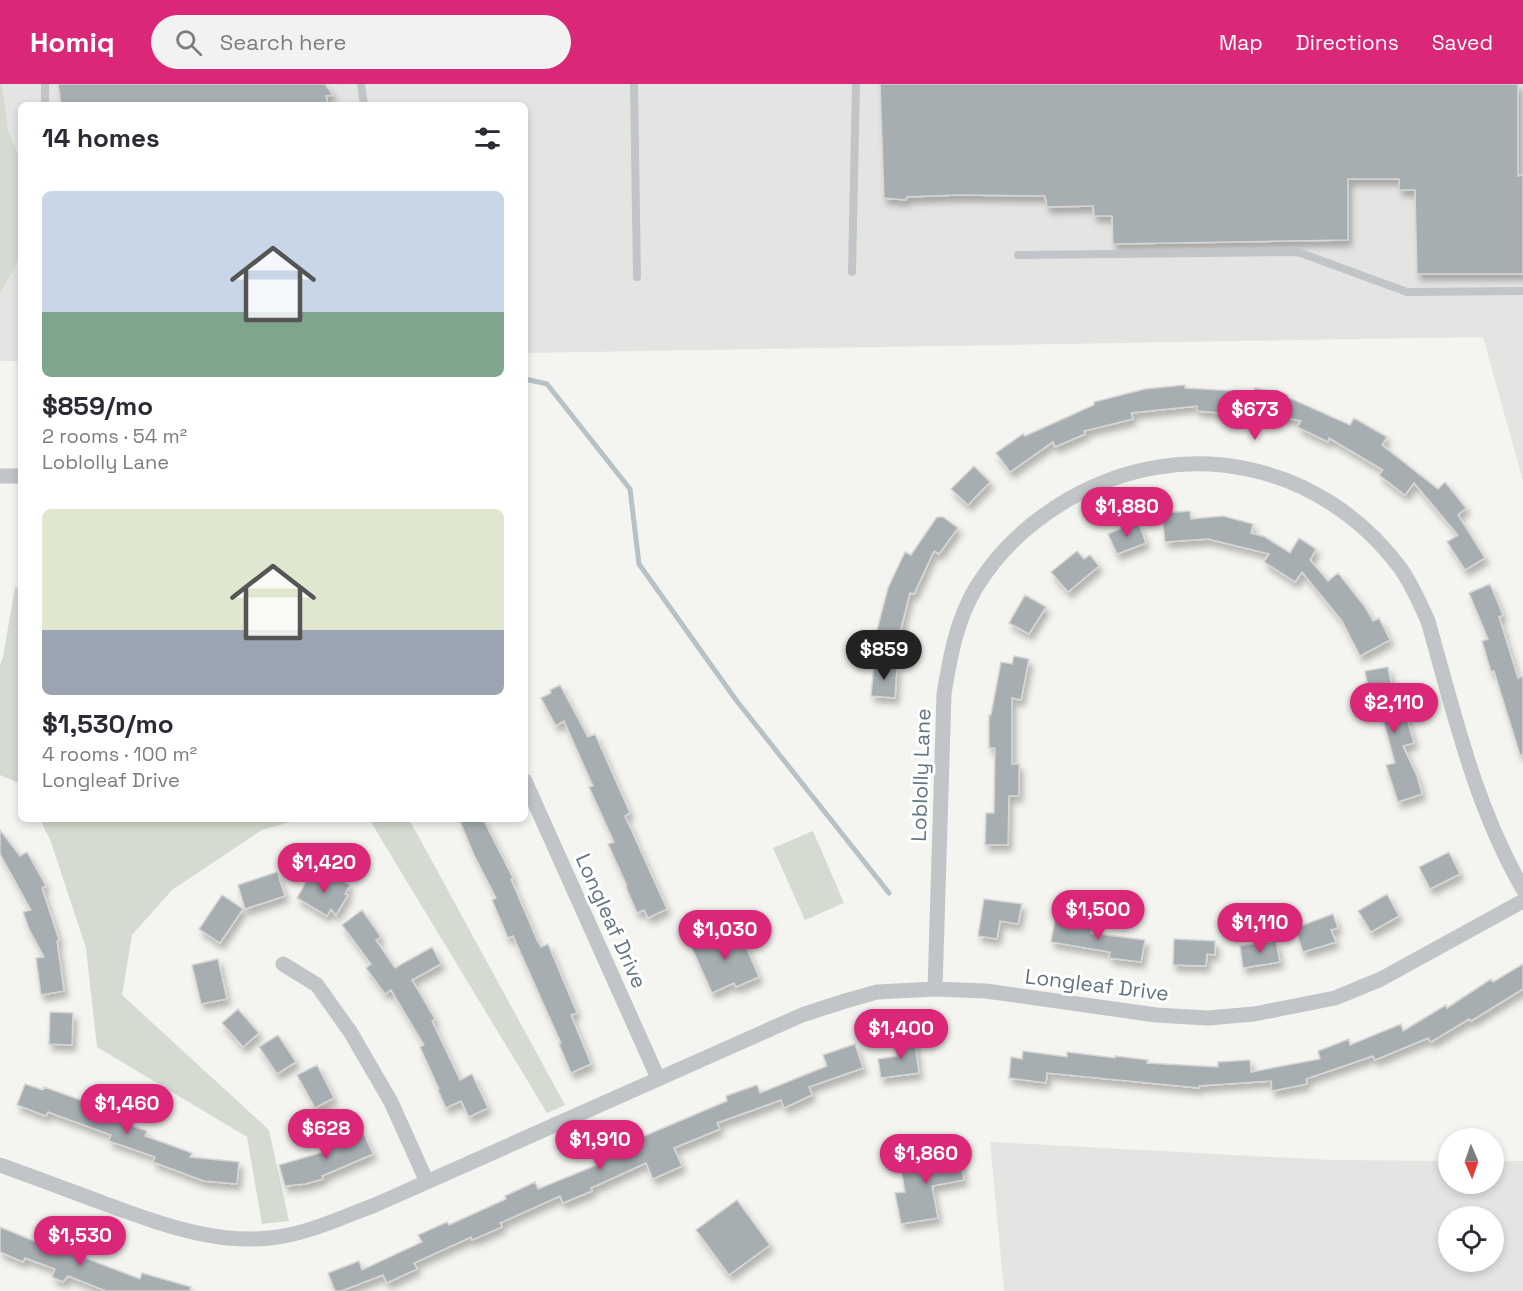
<!DOCTYPE html>
<meta charset="utf-8">
<style>
:root{--surface:#fff;--page:#f2f2f3;--text:#2b2b33;--muted:#7c7c81;--accent:#db2777}
body{margin:0;font-family:"Space Grotesk",sans-serif;background:var(--page);color:var(--text);height:100vh;display:flex;flex-direction:column;font-size:22px;white-space:nowrap}
*{box-sizing:border-box;margin:0}
p{font-size:20px;color:var(--muted)}
.icon{flex:none;width:33px;height:33px;fill:none;stroke:currentColor;stroke-width:2;stroke-linecap:round;stroke-linejoin:round}
.map{position:relative;flex:1;overflow:hidden}
.sheet{position:absolute;left:18px;top:18px;width:510px;height:720px;display:flex;flex-direction:column;background:var(--surface);border-radius:9px;box-shadow:0 3px 9px #0003}
.sheet>*{flex:none}
.needle{width:39px;rotate:178deg}
.fabs{position:absolute;left:1438px;top:1044px;display:grid;gap:12px}
.fabs a{display:grid;place-items:center;width:66px;height:66px;border-radius:50%;background:var(--surface);box-shadow:0 3px 9px #0003;font-size:30px}
.price{position:absolute;translate:-50% -51px;padding:0 14px;border-radius:21px;background:var(--accent);color:#fff;font-size:20px;line-height:39px;filter:drop-shadow(0 2px 3px #0008)}
.price::after{content:'';position:absolute;left:50%;top:36px;width:18px;height:14px;margin-left:-9px;background:inherit;clip-path:polygon(0 0,100% 0,50% 100%)}
.price.active{background:#222;color:#fff}
ul{padding:0;list-style:none}
li{display:grid;align-content:center;gap:12px;height:318px;padding:0 24px}
li span{display:grid;place-items:center;height:186px;border-radius:9px;color:#555}
li>.icon{margin-inline-start:auto}
span .icon{width:108px;height:108px;fill:#fffc;stroke-width:1}
li b{font-size:26px}
h2{display:flex;justify-content:space-between;align-items:center;height:72px;padding:0 24px;font-size:26px}
header{display:flex;align-items:center;gap:36px;box-sizing:border-box;height:84px;padding:0 30px;background:var(--accent);color:#fff}
header strong{font-size:28px}
nav{display:flex;gap:33px;margin-inline-start:auto;font-size:21px}
.search{width:420px;height:54px;background:var(--page);display:flex;align-items:center;gap:15px;box-sizing:border-box;padding:0 21px;border-radius:33px;color:var(--muted);font-size:22px}
.map>svg:first-child{display:block}
.built{fill:#e4e5e3;fill-rule:evenodd}
.green{fill:#d5dbd1}
.lines{fill:none;stroke-linecap:round;stroke-linejoin:round}
.stream{stroke:#b6c2c6;stroke-width:5}
.building{fill:#a6aeb2;stroke:#d5d5d3;stroke-width:1.5;filter:url(#shadow)}
.service{stroke:#c1c5c8;stroke-width:8}
.minor{stroke:#c1c5c8;stroke-width:15}
.labels{text-anchor:middle;stroke-width:6;stroke-linejoin:round;paint-order:stroke}
.street-label{font-size:21px;fill:#637580;stroke:#fff}
</style>
<header>
<strong>Homiq</strong>
<div class="search"><svg class="icon" aria-label="search" viewBox="0 0 24 24"><circle cx="10" cy="10" r="6"/><path d="M15 15l6 6"/></svg>Search here</div>
<nav><a>Map</a><a>Directions</a><a>Saved</a></nav>
</header>
<div class="map">
<svg width="1523" height="1207" viewBox="0 0 1523 1207">
<defs>
<filter id="shadow"><feDropShadow dx="3.5" dy="6" stdDeviation="3" flood-color="#0004"/></filter>
</defs>
<rect width="100%" height="100%" fill="#f4f4f0"/>
<path class="built" d="M 2,0 L 1523,0 L 1523,397 L 1483,253 L 525,269 L 525,21 L 21,21 L 21,78 L 8,45 Z
M 21,168 L 21,277 L 0,277 L 0,209 L 16,182 Z
M 990,1058 L 1331,1076 L 1449,1077 L 1449,1100 L 1494,1100 L 1494,1077 L 1523,1077 L 1523,1207 L 1004,1207 ZM 1449,1132 L 1494,1132 L 1494,1178 L 1449,1178 Z"/>
<path class="green" d="M 0,0 L 2,0 L 8,45 L 21,78 L 21,168 L 16,182 L 0,209 Z
M 15,503 L 21,504 L 21,700 L 0,691 L 0,581 L 3,573 Z
M 40,735 L 301,735 L 262,746 L 172,806 L 132,851 L 122,911 L 269,1046 L 289,1137 L 262,1140 L 247,1053 L 97,963 L 86,864 L 51,758 Z
M 369,735 L 409,735 L 565,1021 L 547,1029 Z
M 813,747 L 844,819 L 805,836 L 773,764 Z"/>
<g class="lines">
<path class="stream" d="M 525,295 L 547,300 L 630,405 L 639,480 L 736,616 L 889,809"/>
</g>
<path class="building" d="M 58,0 L 325,0 L 333,11 L 326,12 L 328,21 L 61,21 Z
M 880,0 L 1518,0 L 1518,92 L 1523,91 L 1523,190 L 1417,190 L 1415,106 L 1399,106 L 1399,95 L 1348,95 L 1348,156 L 1113,160 L 1112,132 L 1094,132 L 1093,122 L 1047,123 L 1045,112 L 957,111 L 907,113 L 906,116 L 884,114 Z
M 1185,301 L 1185,304 L 1254,308 L 1255,304 L 1288,311 L 1287,313 L 1350,341 L 1354,334 L 1387,353 L 1382,361 L 1438,405 L 1445,398 L 1466,424 L 1458,431 L 1485,474 L 1465,486 L 1447,458 L 1458,451 L 1414,399 L 1405,411 L 1379,391 L 1383,386 L 1329,354 L 1328,358 L 1297,343 L 1301,337 L 1235,323 L 1235,330 L 1197,327 L 1197,322 L 1131,329 L 1133,335 L 1084,347 L 1085,350 L 1055,363 L 1053,358 L 1010,388 L 996,369 L 1023,350 L 1025,352 L 1094,321 L 1094,318 L 1145,305 Z
M 974,382 L 990,398 L 968,421 L 951,405 Z
M 1190,427 L 1191,435 L 1223,432 L 1253,440 L 1251,449 L 1265,453 L 1290,469 L 1299,454 L 1316,465 L 1310,476 L 1328,497 L 1338,489 L 1365,523 L 1373,537 L 1379,534 L 1390,556 L 1360,572 L 1342,537 L 1302,488 L 1295,498 L 1264,478 L 1269,470 L 1208,455 L 1165,458 L 1162,429 Z
M 937,433 L 943,433 L 958,444 L 939,470 L 934,467 L 914,510 L 910,509 L 897,560 L 875,554 L 888,504 L 905,468 L 911,471 Z
M 1138,438 L 1146,459 L 1117,470 L 1108,450 Z
M 1077,467 L 1084,475 L 1090,471 L 1099,482 L 1068,508 L 1051,488 Z
M 1490,500 L 1503,531 L 1499,533 L 1518,594 L 1523,592 L 1523,671 L 1520,671 L 1494,587 L 1491,588 L 1482,557 L 1488,555 L 1469,509 Z
M 1025,511 L 1046,523 L 1029,550 L 1009,539 Z
M 1014,572 L 1029,575 L 1021,616 L 1012,614 L 1012,680 L 1019,680 L 1019,712 L 1009,712 L 1008,761 L 985,761 L 986,729 L 994,729 L 995,664 L 989,664 L 989,631 L 991,631 L 1001,578 L 1012,580 Z
M 874,580 L 897,582 L 895,614 L 871,612 Z
M 1388,583 L 1397,629 L 1405,627 L 1414,659 L 1403,662 L 1417,692 L 1422,710 L 1398,718 L 1386,681 L 1395,679 L 1378,618 L 1371,620 L 1365,587 Z
M 560,601 L 588,653 L 595,650 L 630,729 L 625,732 L 667,825 L 648,834 L 644,826 L 637,829 L 626,803 L 627,802 L 608,760 L 614,758 L 589,703 L 593,702 L 564,637 L 556,642 L 541,614 L 551,609 L 550,606 Z
M 459,735 L 483,735 L 513,794 L 511,795 L 537,856 L 541,863 L 548,860 L 577,929 L 571,931 L 591,980 L 571,989 L 559,960 L 561,959 L 513,852 L 508,854 L 492,816 L 496,814 L 474,771 Z
M 0,746 L 20,772 L 27,768 L 46,802 L 42,804 L 59,856 L 57,857 L 64,907 L 41,911 L 36,874 L 44,873 L 29,845 L 23,828 L 31,826 L 0,770 Z
M 1449,768 L 1460,790 L 1430,805 L 1419,783 Z
M 312,787 L 331,798 L 335,792 L 350,801 L 345,810 L 348,811 L 336,831 L 331,825 L 327,832 L 297,814 Z
M 277,788 L 285,812 L 245,825 L 238,801 Z
M 1387,810 L 1399,832 L 1371,848 L 1358,827 Z
M 222,811 L 243,825 L 220,859 L 199,845 Z
M 984,815 L 1022,820 L 1018,840 L 1000,837 L 997,855 L 978,852 Z
M 362,826 L 381,853 L 376,856 L 395,884 L 432,863 L 441,880 L 412,896 L 435,935 L 432,937 L 460,996 L 472,990 L 488,1024 L 469,1033 L 461,1017 L 446,1024 L 438,1006 L 439,1005 L 420,963 L 424,961 L 391,906 L 385,910 L 366,884 L 371,880 L 342,841 Z
M 1333,830 L 1338,844 L 1331,846 L 1336,858 L 1303,868 L 1295,844 Z
M 1055,836 L 1092,842 L 1091,849 L 1145,856 L 1141,878 L 1109,874 L 1110,868 L 1051,858 Z
M 729,845 L 736,859 L 743,856 L 759,893 L 736,903 L 734,899 L 712,909 L 691,862 Z
M 1174,855 L 1215,857 L 1215,871 L 1207,870 L 1206,882 L 1173,881 Z
M 1276,857 L 1280,878 L 1243,884 L 1240,862 Z
M 218,875 L 227,915 L 201,920 L 192,881 Z
M 1523,880 L 1523,905 L 1471,937 L 1469,935 L 1431,958 L 1428,954 L 1375,976 L 1373,972 L 1306,995 L 1307,1000 L 1272,1007 L 1271,997 L 1199,1002 L 1199,1004 L 1047,989 L 1046,999 L 1009,994 L 1011,973 L 1022,975 L 1023,967 L 1067,973 L 1067,968 L 1115,974 L 1115,972 L 1148,976 L 1147,979 L 1218,983 L 1218,978 L 1250,976 L 1251,988 L 1320,975 L 1318,967 L 1349,955 L 1350,961 L 1401,940 L 1403,947 L 1446,921 L 1447,924 L 1491,895 L 1493,898 Z
M 238,925 L 259,949 L 243,963 L 222,939 Z
M 50,928 L 73,929 L 72,961 L 49,960 Z
M 278,951 L 296,978 L 277,990 L 259,963 Z
M 914,953 L 919,989 L 881,994 L 878,975 L 897,972 L 895,956 Z
M 855,960 L 863,984 L 809,1003 L 812,1011 L 784,1024 L 781,1016 L 717,1039 L 720,1045 L 674,1064 L 682,1082 L 653,1095 L 646,1079 L 591,1104 L 592,1107 L 563,1119 L 560,1112 L 500,1139 L 502,1143 L 472,1156 L 471,1153 L 414,1179 L 417,1185 L 387,1199 L 383,1191 L 341,1207 L 335,1207 L 328,1189 L 359,1177 L 362,1186 L 422,1158 L 418,1151 L 447,1138 L 449,1141 L 506,1115 L 505,1112 L 535,1098 L 538,1105 L 597,1081 L 595,1077 L 636,1058 L 635,1056 L 727,1017 L 726,1012 L 757,1001 L 760,1009 L 827,982 L 823,971 Z
M 317,981 L 334,1014 L 315,1024 L 297,991 Z
M 25,1000 L 43,1006 L 44,1003 L 103,1024 L 101,1031 L 147,1047 L 145,1052 L 192,1069 L 190,1073 L 239,1078 L 237,1100 L 204,1097 L 153,1078 L 155,1073 L 109,1057 L 111,1051 L 48,1028 L 46,1032 L 17,1021 Z
M 362,1046 L 373,1070 L 322,1092 L 323,1095 L 305,1100 L 285,1102 L 279,1081 L 327,1067 L 325,1062 Z
M 959,1067 L 964,1096 L 932,1102 L 938,1134 L 901,1140 L 895,1109 L 905,1108 L 900,1078 Z
M 737,1116 L 770,1161 L 729,1191 L 696,1146 Z
M 0,1143 L 46,1162 L 47,1158 L 77,1169 L 77,1171 L 140,1195 L 142,1189 L 191,1203 L 190,1207 L 106,1207 L 68,1192 L 63,1198 L 52,1193 L 55,1185 L 25,1174 L 23,1178 L 0,1168 Z"/>
<g class="lines">
<path class="service" d="M 361,0 L 364,21
M 634,0 L 637,193
M 45,21 L 45,0
M 1018,171 L 1298,168 L 1407,208 L 1523,207
M 852,188 L 856,0"/>
<path class="minor" d="M 0,392 L 21,392
M 525,697 L 658,994
M 283,880 L 317,901 L 351,949 L 391,1018 L 427,1098
M 935,905 L 944,610 C 950,573 957,534 977,502 C 1000,465 1031,437 1069,415 C 1183,349 1322,378 1401,485 C 1412,501 1420,519 1428,537 C 1454,629 1475,722 1523,805
M 0,1081 C 34,1093 68,1106 103,1119 C 163,1141 228,1166 293,1150 C 321,1144 348,1131 375,1121 L 802,931 L 845,917 L 877,908 L 935,905 L 986,907 L 1156,931 L 1208,934 L 1254,930 L 1335,914 L 1381,895 L 1523,817"/>
</g>
<g class="labels">
<g class="street-label">
<text transform="translate(921 691) rotate(-88)" y="7">Loblolly Lane</text>
<text transform="translate(611 837) rotate(66)" y="7">Longleaf Drive</text>
<text transform="translate(1097 901) rotate(7)" y="7">Longleaf Drive</text>
</g>
</g>
</svg>
<div class="fabs">
<a><svg class="needle" viewBox="-14 -14 28 28"><path d="M0-13l5 13h-10z" fill="#e53935"/><path d="M0 13l5-13h-10z" fill="#7c7c81"/></svg></a>
<a><svg class="icon" aria-label="locate" viewBox="0 0 24 24"><circle cx="12" cy="12" r="6"/><path d="M12 2v4M12 18v4M2 12h4M18 12h4"/></svg></a>
</div>
<b class="price" style="left:1255px;top:357px">$673</b>
<b class="price" style="left:1127px;top:454px">$1,880</b>
<b class="price active" style="left:884px;top:597px">$859</b>
<b class="price" style="left:1394px;top:650px">$2,110</b>
<b class="price" style="left:324px;top:810px">$1,420</b>
<b class="price" style="left:1098px;top:857px">$1,500</b>
<b class="price" style="left:1260px;top:870px">$1,110</b>
<b class="price" style="left:725px;top:877px">$1,030</b>
<b class="price" style="left:901px;top:976px">$1,400</b>
<b class="price" style="left:127px;top:1051px">$1,460</b>
<b class="price" style="left:326px;top:1076px">$628</b>
<b class="price" style="left:600px;top:1087px">$1,910</b>
<b class="price" style="left:926px;top:1101px">$1,860</b>
<b class="price" style="left:80px;top:1183px">$1,530</b>
<section class="sheet">
<h2>14 homes<svg class="icon" aria-label="filters" viewBox="0 0 24 24"><path d="M4 7h16M4 17h16"/><circle cx="9" cy="7" r="2"/><circle cx="15" cy="17" r="2"/></svg></h2>
<ul>
<li><span style="background:linear-gradient(#c9d6e8 65%,#7fa58c 0)"><svg class="icon" aria-label="home" viewBox="0 0 24 24"><path d="M3 11l9-7 9 7M6 9v11h12V9"/></svg></span><div><b>$859/mo</b><p>2 rooms · 54 m²</p><p>Loblolly Lane</p></div></li>
<li><span style="background:linear-gradient(#dfe7d0 65%,#9aa5b1 0)"><svg class="icon" aria-label="home" viewBox="0 0 24 24"><path d="M3 11l9-7 9 7M6 9v11h12V9"/></svg></span><div><b>$1,530/mo</b><p>4 rooms · 100 m²</p><p>Longleaf Drive</p></div></li>
</ul>
</section>
</div>
